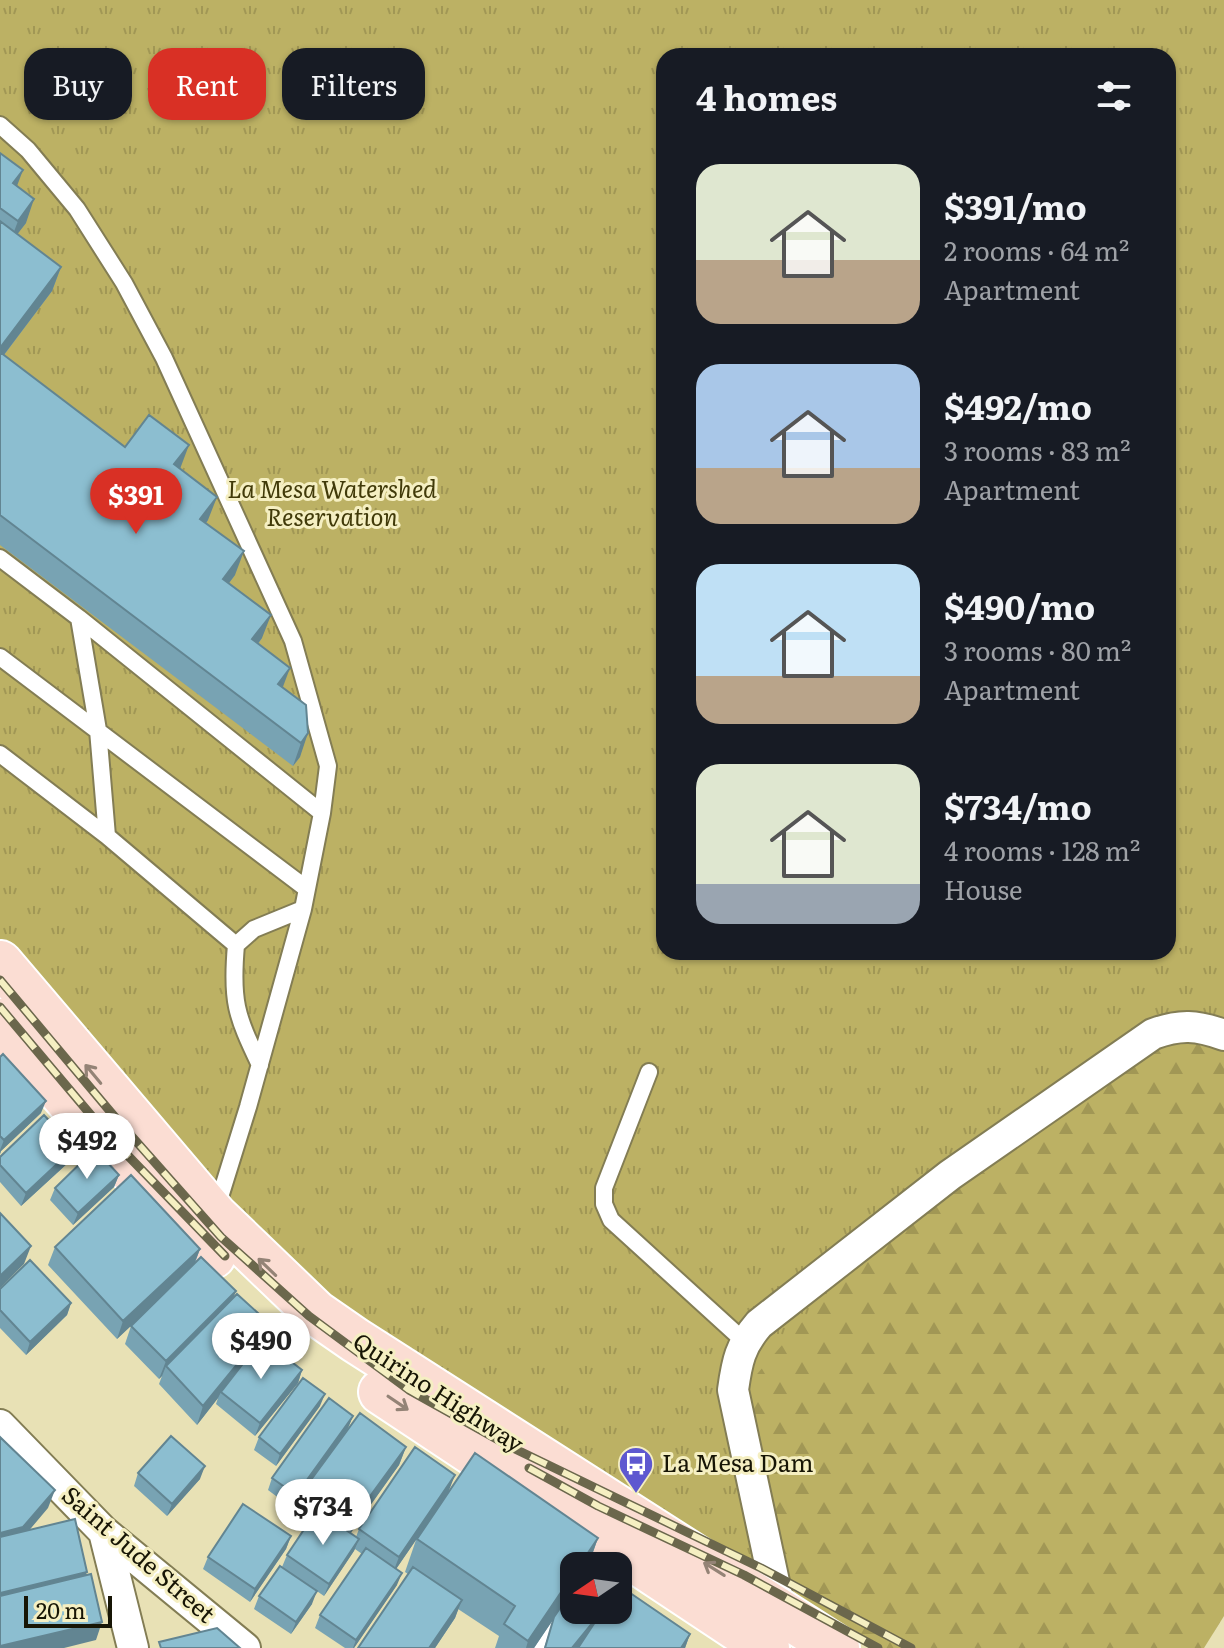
<!DOCTYPE html>
<meta charset="utf-8">
<style>
:root{--surface:#171b24;--page:#242831;--text:#f1f3f6;--muted:#9ea1a6;--accent:#d93025}
body{margin:0;font-family:Literata,serif;background:var(--page);color:var(--text);height:100vh;display:flex;flex-direction:column;font-size:30px;white-space:nowrap}
*{box-sizing:border-box;margin:0}
p{font-size:26px;color:var(--muted)}
.icon{flex:none;width:44px;height:44px;fill:none;stroke:currentColor;stroke-width:2;stroke-linecap:round;stroke-linejoin:round}
.map{position:relative;flex:1;overflow:hidden}
.panel{position:absolute;left:656px;top:48px;width:520px;height:912px;display:flex;flex-direction:column;background:var(--surface);border-radius:24px;box-shadow:0 2px 6px #0004}
.panel>*{flex:none}
.top-card{position:absolute;left:24px;top:48px;width:512px;height:72px;display:flex;gap:16px}
.needle{width:52px;rotate:257deg}
.tools{position:absolute;left:560px;top:1552px;display:grid;gap:16px}
.tools a{display:grid;place-items:center;width:72px;height:72px;border-radius:16px;background:var(--surface);box-shadow:0 2px 6px #0004;font-size:40px}
.scale{position:absolute;left:24px;bottom:20px;width:88px;box-sizing:border-box;padding-left:8px;border:4px solid #171505;border-top:0;font-size:22px;line-height:28px;white-space:nowrap;color:#171505;-webkit-text-stroke:6px #f5efc2;paint-order:stroke}
.price{position:absolute;translate:-50% -68px;padding:0 18px;border-radius:28px;background:#fff;color:#222;font-size:26px;line-height:52px;filter:drop-shadow(0 2px 4px #0008)}
.price::after{content:'';position:absolute;left:50%;top:48px;width:24px;height:18px;margin-left:-12px;background:inherit;clip-path:polygon(0 0,100% 0,50% 100%)}
.price.current{background:var(--accent);color:#fff}
ul{padding:0;list-style:none}
li{display:flex;align-items:center;gap:24px;height:200px;padding:0 40px}
li span{display:grid;place-items:center;flex:none;width:224px;height:160px;border-radius:24px;color:#555}
li>.icon{margin-inline-start:auto}
span .icon{width:96px;height:96px;fill:#fffc;stroke-width:1}
li b{font-size:34px}
h2{display:flex;justify-content:space-between;align-items:center;height:96px;padding:0 40px;font-size:34px}
.pill{padding:0 28px;border-radius:24px;background:var(--surface);box-shadow:0 2px 6px #0004;font-size:28px;line-height:72px}
.pill.current{background:var(--accent);color:#fff}
.map>svg:first-child{display:block}
.forest{fill:url(#forest-firs);fill-rule:evenodd}
.park{fill:url(#park-tufts);fill-rule:evenodd}
.lines{fill:none;stroke-linecap:round;stroke-linejoin:round}
.service-casing{stroke:#837d54;stroke-width:20}
.minor-casing{stroke:#837d54;stroke-width:34}
.primary-casing{stroke:#fff;stroke-width:48}
.service{stroke:#fff;stroke-width:16}
.minor{stroke:#fff;stroke-width:30}
.primary{stroke:#fbddd3;stroke-width:44}
.rail-casing{stroke:#6b674c;stroke-width:9}
.rail{stroke:#f5efc2;stroke-width:6;stroke-dasharray:18;stroke-linecap:butt}
.wall{fill:#78a3b3}
.shaded-wall{fill:#628592}
.building{fill:#8cbed0;stroke:#628592;stroke-width:2}
.oneway{stroke:#948376}
.labels{text-anchor:middle;stroke-width:6;stroke-linejoin:round;paint-order:stroke}
.park-label{font-size:24px;font-style:italic;fill:#413a09;stroke:#f5efc2}
.street-label{font-size:24px;fill:#171505;stroke:#f5efc2}
.poi-label{font-size:24px;fill:#171505;stroke:#f5efc2;text-anchor:start}
</style>
<div class="map">
<svg width="1224" height="1648" viewBox="0 0 1224 1648">
<defs>
<pattern id="forest-firs" width="22" height="20" patternUnits="userSpaceOnUse" patternTransform="scale(2)"><rect width="22" height="20" fill="#bcb164"/><path d="M5 1l3.5 6h-7zM16 11l3.5 6h-7z" fill="#a19755"/></pattern>
<pattern id="park-tufts" width="24" height="20" patternUnits="userSpaceOnUse" patternTransform="scale(2)"><rect width="24" height="20" fill="#bcb164"/><path d="M3 7l-1-3M5 7V3M7 7l1-3M15 17l-1-3M17 17v-4M19 17l1-3" fill="none" stroke="#a19755"/></pattern>
</defs>
<rect width="100%" height="100%" fill="#e8e1b5"/>
<path class="forest" d="M 0,0 L 1224,0 L 1224,1616 L 1204,1648 L 870,1648 L 309,1279 ZM 664,56 L 1168,56 L 1168,952 L 664,952 Z"/>
<path class="park" d="M 0,0 L 1224,0 L 1224,1049 L 1175,1037 L 1105,1075 L 855,1261 L 725,1411 L 780,1610 L 355,1340 L 0,963 ZM 664,56 L 1168,56 L 1168,952 L 664,952 Z"/>
<g class="lines">
<defs>
<path id="service" d="M 0,125 L 28,150 L 77,209 L 124,283 L 164,358 L 293,641 L 328,766 L 322,813 L 303,909 L 248,1107 L 216,1210
M 0,558 L 79,618 L 322,813
M 79,618 L 98,730 L 107,836
M 0,657 L 307,889
M 0,754 L 107,836 L 236,945 C 231,1001 236,1015 260,1065
M 236,945 L 254,929 L 303,909
M 649,1072 L 604,1188 L 604,1204 L 611,1220 L 744,1341
M 537,1648 L 574,1594"/>
<path id="minor" d="M 0,1425 L 104,1532 L 245,1648
M 104,1532 L 133,1648
M 773,1621 L 780,1610 L 733,1390 C 737,1361 740,1346 759,1324 L 950,1175 L 1153,1034 C 1180,1024 1197,1025 1224,1035"/>
<path id="primary" d="M 0,963 L 215,1216 L 316,1313 L 355,1340 L 837,1648
M 0,1021 L 102,1140 L 213,1256
M 381,1392 L 767,1648"/>
</defs>
<use href="#service" class="service-casing"/>
<use href="#minor" class="minor-casing"/>
<use href="#primary" class="primary-casing"/>
<use href="#service" class="service"/>
<use href="#minor" class="minor"/>
<use href="#primary" class="primary"/>
<defs>
<path id="rail" d="M 0,980 L 119,1122 L 221,1237 L 309,1316 L 409,1390 L 511,1447 L 761,1568 L 911,1648
M 0,1007 L 106,1133 L 225,1256
M 529,1468 L 598,1506 L 744,1575 L 878,1648"/>
</defs>
<use href="#rail" class="rail-casing"/>
<use href="#rail" class="rail"/>
</g>
<path class="wall" d="M 0,153 L 17,186 L 26,223 L 17,234 L 61,267 L 52,291 L 4,355 L 125,447 L 180,469 L 208,520 L 206,523 L 235,575 L 229,583 L 262,638 L 258,644 L 283,688 L 306,705 L 300,757 L 293,766 L 0,545 Z
M 0,1057 L 41,1113 L 1,1151 L 0,1154 Z
M 0,1157 L 70,1161 L 21,1206 L 0,1182 Z
M 119,1175 L 114,1187 L 73,1225 L 50,1200 L 55,1188 Z
M 55,1247 L 200,1249 L 195,1263 L 233,1298 L 264,1340 L 302,1370 L 298,1383 L 255,1436 L 216,1404 L 218,1398 L 197,1425 L 159,1384 L 162,1376 L 159,1379 L 125,1344 L 131,1326 L 147,1311 L 117,1339 L 48,1265 Z
M 0,1289 L 71,1303 L 67,1315 L 26,1355 L 0,1328 Z
M 320,1406 L 276,1466 L 254,1450 L 259,1437 Z
M 353,1416 L 348,1428 L 406,1447 L 399,1465 L 350,1533 L 356,1537 L 359,1529 L 449,1491 L 598,1538 L 588,1566 L 574,1566 L 574,1610 L 690,1634 L 685,1648 L 544,1648 L 554,1618 L 534,1648 L 495,1648 L 499,1636 L 458,1609 L 455,1618 L 435,1648 L 358,1648 L 408,1574 L 405,1572 L 416,1540 L 396,1569 L 397,1585 L 354,1648 L 345,1648 L 315,1628 L 320,1615 L 362,1554 L 355,1549 L 324,1596 L 282,1567 L 287,1555 L 315,1513 L 302,1502 L 308,1485 L 292,1508 L 268,1490 L 272,1478 Z
M 138,1473 L 200,1479 L 167,1516 L 134,1486 Z
M 291,1536 L 286,1549 L 250,1602 L 203,1569 L 208,1557 Z
M 259,1596 L 312,1604 L 291,1634 L 254,1609 Z"/>
<path class="shaded-wall" d="M 23,170 L 14,194 L 13,183 Z
M 34,199 L 26,223 L 9,245 L 18,221 Z
M 61,267 L 52,291 L 0,360 L 0,348 Z
M 189,445 L 180,469 L 174,464 Z
M 217,497 L 208,520 L 192,543 L 200,519 Z
M 244,551 L 235,575 L 214,603 L 223,579 Z
M 271,615 L 262,638 L 243,663 L 252,639 Z
M 290,668 L 281,692 L 278,684 Z
M 308,733 L 300,757 L 293,766 L 301,743 Z
M 46,1101 L 41,1113 L 1,1151 L 0,1154 L 0,1150 L 4,1140 Z
M 74,1148 L 70,1161 L 21,1206 L 26,1193 Z
M 119,1175 L 114,1187 L 73,1225 L 78,1213 Z
M 31,1246 L 24,1264 L 0,1288 L 0,1276 Z
M 200,1249 L 193,1267 L 117,1339 L 123,1321 Z
M 236,1291 L 229,1310 L 166,1366 L 162,1376 L 159,1379 L 166,1361 Z
M 71,1303 L 67,1315 L 26,1355 L 30,1342 Z
M 270,1324 L 263,1342 L 221,1392 L 218,1398 L 197,1425 L 203,1406 Z
M 302,1370 L 298,1383 L 255,1436 L 260,1423 Z
M 325,1394 L 320,1406 L 276,1466 L 280,1454 Z
M 353,1416 L 348,1428 L 292,1508 L 296,1495 Z
M 406,1447 L 399,1465 L 348,1537 L 354,1518 Z
M 205,1466 L 200,1479 L 167,1516 L 172,1504 Z
M 455,1475 L 448,1493 L 392,1575 L 399,1557 Z
M 55,1490 L 48,1508 L 16,1546 L 0,1549 L 0,1533 Z
M 291,1536 L 286,1549 L 250,1602 L 255,1589 Z
M 598,1538 L 588,1566 L 579,1566 Z
M 359,1539 L 354,1551 L 324,1596 L 329,1584 Z
M 87,1572 L 80,1591 L 0,1609 L 0,1593 Z
M 402,1573 L 397,1585 L 354,1648 L 353,1648 L 356,1640 Z
M 574,1573 L 574,1589 L 534,1648 L 526,1648 L 528,1641 Z
M 317,1591 L 312,1604 L 291,1634 L 296,1622 Z
M 462,1600 L 455,1618 L 435,1648 L 429,1648 Z
M 605,1610 L 578,1648 L 572,1648 Z
M 102,1622 L 96,1640 L 64,1648 L 0,1648 L 0,1646 Z
M 690,1634 L 685,1648 L 681,1648 Z"/>
<path class="building" d="M 0,153 L 23,170 L 13,183 L 34,199 L 18,221 L 0,208 Z
M 0,221 L 61,267 L 0,348 Z
M 0,352 L 125,447 L 149,415 L 189,445 L 174,464 L 217,497 L 200,519 L 244,551 L 223,579 L 271,615 L 252,639 L 290,668 L 278,684 L 306,705 L 308,733 L 301,743 L 0,515 Z
M 3,1054 L 46,1101 L 4,1140 L 0,1136 L 0,1057 Z
M 44,1115 L 74,1148 L 26,1193 L 0,1165 L 0,1157 Z
M 95,1149 L 119,1175 L 78,1213 L 55,1188 Z
M 131,1175 L 200,1249 L 123,1321 L 55,1247 Z
M 0,1213 L 31,1246 L 0,1276 Z
M 201,1257 L 236,1291 L 166,1361 L 131,1326 Z
M 30,1260 L 71,1303 L 30,1342 L 0,1310 L 0,1289 Z
M 237,1294 L 270,1324 L 203,1406 L 166,1366 Z
M 262,1339 L 302,1370 L 260,1423 L 221,1392 Z
M 303,1378 L 325,1394 L 280,1454 L 259,1437 Z
M 329,1398 L 353,1416 L 296,1495 L 272,1478 Z
M 360,1413 L 406,1447 L 354,1518 L 308,1484 Z
M 171,1436 L 205,1466 L 172,1504 L 138,1473 Z
M 0,1437 L 55,1490 L 23,1527 L 0,1533 Z
M 415,1447 L 455,1475 L 399,1557 L 359,1529 Z
M 475,1453 L 598,1538 L 579,1566 L 574,1566 L 574,1573 L 528,1641 L 504,1624 L 515,1606 L 417,1539 Z
M 243,1504 L 291,1536 L 255,1589 L 208,1557 Z
M 317,1510 L 359,1539 L 329,1584 L 287,1555 Z
M 75,1519 L 87,1572 L 0,1593 L 0,1537 Z
M 366,1548 L 402,1573 L 356,1640 L 320,1615 Z
M 280,1566 L 317,1591 L 296,1622 L 259,1596 Z
M 413,1567 L 462,1600 L 429,1648 L 358,1648 Z
M 91,1574 L 102,1622 L 0,1646 L 0,1596 Z
M 620,1586 L 690,1634 L 681,1648 L 578,1648 L 603,1610 L 618,1610 L 618,1589 Z
M 574,1588 L 574,1610 L 603,1610 L 572,1648 L 545,1648 L 554,1617 Z
M 217,1628 L 240,1648 L 161,1648 L 159,1642 Z"/>
<defs><path id="oneway-shaft" d="M-6 0H5M1.5-3L5.5 0L1.5 3" fill="none" stroke-width="1.6" stroke-linecap="round" stroke-linejoin="round" transform="scale(2)"/></defs>
<g class="oneway">
<use href="#oneway-shaft" transform="translate(93 1074) rotate(-130)"/>
<use href="#oneway-shaft" transform="translate(267 1267) rotate(-136)"/>
<use href="#oneway-shaft" transform="translate(398 1403) rotate(34)"/>
<use href="#oneway-shaft" transform="translate(714 1569) rotate(-148)"/>
</g>
<defs>
<symbol id="bus-pin" viewBox="-11 -11 22 30"><path d="M0 17L-7.5 6A9.5 9.5 0 1 1 7.5 6Z" fill="#5e58d0" stroke="#f5efc2"/><path d="M-5-6H5V4H4V6H2V4H-2V6H-4V4H-5ZM-3.5-4V0h7V-4ZM-3.5 1.2v1.5H-2V1.2ZM2 1.2v1.5H3.5V1.2Z" fill="#fff"/></symbol>
</defs>
<g fill-rule="evenodd">
<use href="#bus-pin" x="616" y="1444" width="40" height="54"/>
</g>
<g class="labels">
<g class="park-label">
<text x="332" y="498">La Mesa Watershed<tspan x="332" dy="28">Reservation</tspan></text>
</g>
<g class="street-label">
<text transform="translate(438 1393) rotate(33)" y="8">Quirino Highway</text>
<text transform="translate(138 1555) rotate(41)" y="8">Saint Jude Street</text>
</g>
<g class="poi-label">
<text x="662" y="1472">La Mesa Dam</text>
</g>
</g>
</svg>
<div class="tools">
<a><svg class="needle" viewBox="-14 -14 28 28"><path d="M0-13l5 13h-10z" fill="#e53935"/><path d="M0 13l5-13h-10z" fill="#9ea1a6"/></svg></a>
</div>
<div class="scale">20 m</div>
<b class="price current" style="left:136px;top:536px">$391</b>
<b class="price" style="left:87px;top:1181px">$492</b>
<b class="price" style="left:261px;top:1381px">$490</b>
<b class="price" style="left:323px;top:1547px">$734</b>
<div class="top-card">
<a class="pill">Buy</a>
<a class="pill current">Rent</a>
<a class="pill">Filters</a>
</div>
<section class="panel">
<h2>4 homes<svg class="icon" aria-label="filters" viewBox="0 0 24 24"><path d="M4 7h16M4 17h16"/><circle cx="9" cy="7" r="2"/><circle cx="15" cy="17" r="2"/></svg></h2>
<ul>
<li><span style="background:linear-gradient(#dfe7d0 60%,#b9a48a 0)"><svg class="icon" aria-label="home" viewBox="0 0 24 24"><path d="M3 11l9-7 9 7M6 9v11h12V9"/></svg></span><div><b>$391/mo</b><p>2 rooms · 64 m²</p><p>Apartment</p></div></li>
<li><span style="background:linear-gradient(#a9c7e8 65%,#b9a48a 0)"><svg class="icon" aria-label="home" viewBox="0 0 24 24"><path d="M3 11l9-7 9 7M6 9v11h12V9"/></svg></span><div><b>$492/mo</b><p>3 rooms · 83 m²</p><p>Apartment</p></div></li>
<li><span style="background:linear-gradient(#bfe0f5 70%,#b9a48a 0)"><svg class="icon" aria-label="home" viewBox="0 0 24 24"><path d="M3 11l9-7 9 7M6 9v11h12V9"/></svg></span><div><b>$490/mo</b><p>3 rooms · 80 m²</p><p>Apartment</p></div></li>
<li><span style="background:linear-gradient(#dfe7d0 75%,#9aa5b1 0)"><svg class="icon" aria-label="home" viewBox="0 0 24 24"><path d="M3 11l9-7 9 7M6 9v11h12V9"/></svg></span><div><b>$734/mo</b><p>4 rooms · 128 m²</p><p>House</p></div></li>
</ul>
</section>
</div>
